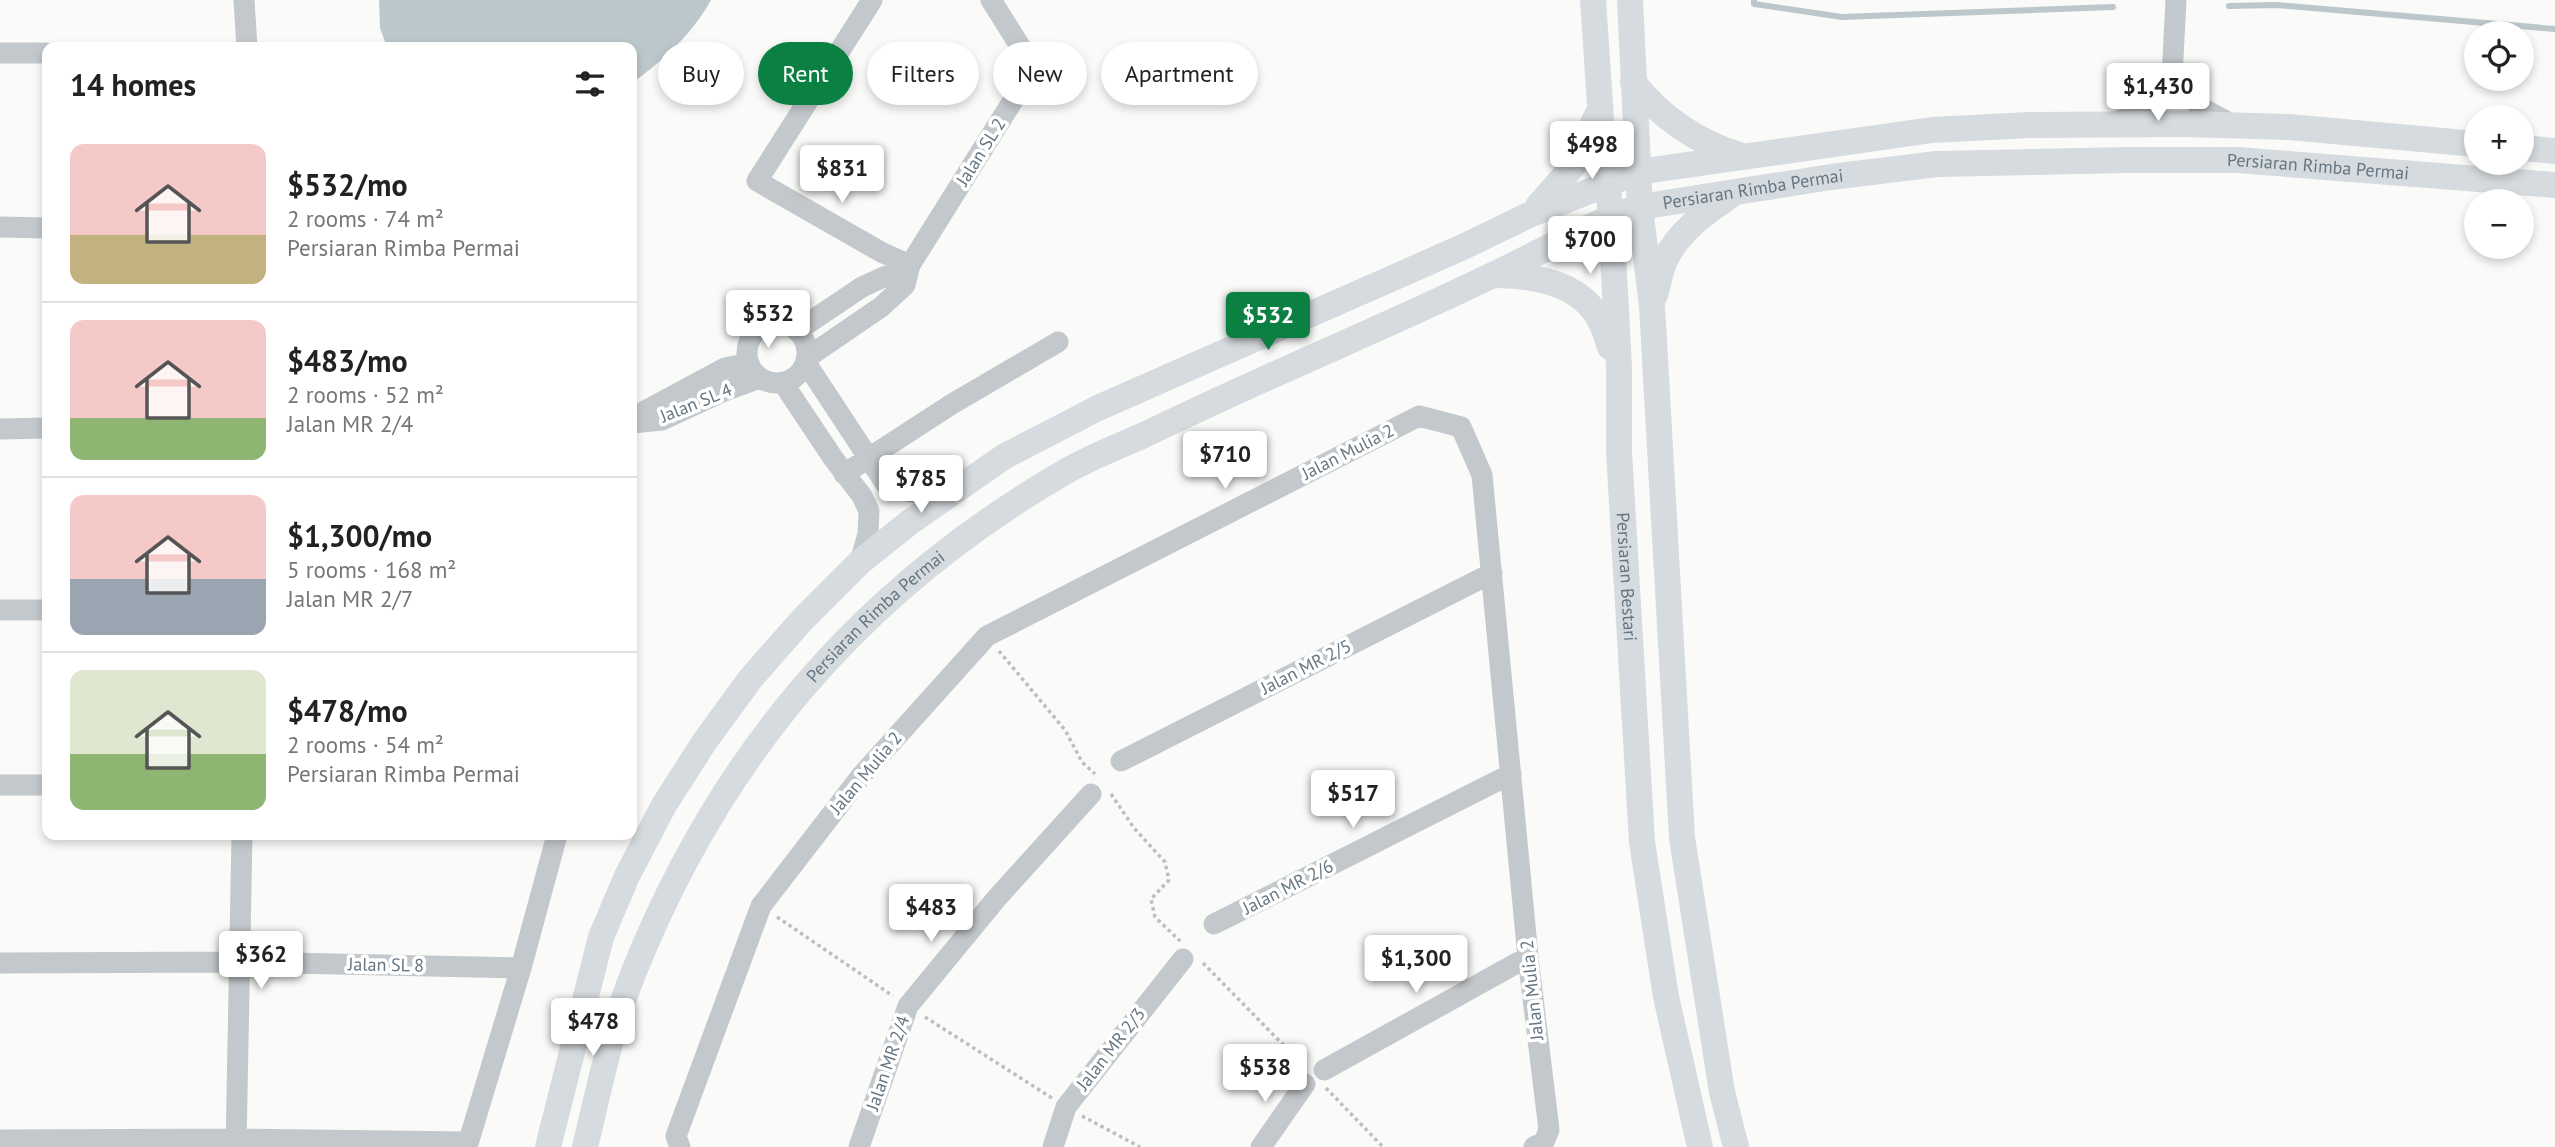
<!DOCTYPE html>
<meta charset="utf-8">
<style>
:root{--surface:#fff;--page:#f2f2f2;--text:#222;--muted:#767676;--line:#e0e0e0;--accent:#0b8043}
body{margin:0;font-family:"PT Sans",sans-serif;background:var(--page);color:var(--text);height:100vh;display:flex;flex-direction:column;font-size:26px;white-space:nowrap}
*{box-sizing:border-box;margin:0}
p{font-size:23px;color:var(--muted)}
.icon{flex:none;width:38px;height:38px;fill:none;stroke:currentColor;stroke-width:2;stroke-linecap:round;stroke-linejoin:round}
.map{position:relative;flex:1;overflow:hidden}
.details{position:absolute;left:42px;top:42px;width:595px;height:798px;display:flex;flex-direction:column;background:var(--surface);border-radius:14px;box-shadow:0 4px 10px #0003}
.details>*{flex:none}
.banner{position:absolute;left:658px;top:42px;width:665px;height:63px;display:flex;gap:14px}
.buttons{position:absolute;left:2464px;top:21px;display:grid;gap:14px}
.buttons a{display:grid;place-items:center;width:70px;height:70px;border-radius:50%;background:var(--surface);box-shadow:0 4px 10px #0003;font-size:35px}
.price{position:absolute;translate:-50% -60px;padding:0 16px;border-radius:7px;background:#fff;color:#222;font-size:23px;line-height:46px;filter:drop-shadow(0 2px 4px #0008)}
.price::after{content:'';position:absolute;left:50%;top:42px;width:21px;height:16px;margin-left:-10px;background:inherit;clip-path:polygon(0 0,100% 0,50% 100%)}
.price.current{background:var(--accent);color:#fff}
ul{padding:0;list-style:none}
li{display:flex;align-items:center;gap:21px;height:175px;padding:0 28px}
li+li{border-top:2px solid var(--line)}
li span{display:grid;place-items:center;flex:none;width:196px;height:140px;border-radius:14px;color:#555}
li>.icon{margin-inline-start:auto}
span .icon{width:84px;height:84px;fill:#fffc;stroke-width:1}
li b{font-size:30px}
h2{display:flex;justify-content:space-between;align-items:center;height:84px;padding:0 28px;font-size:30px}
.chip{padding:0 24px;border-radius:32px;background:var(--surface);box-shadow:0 4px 10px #0003;font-size:24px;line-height:63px}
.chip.current{background:var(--accent);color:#fff}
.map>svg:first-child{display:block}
.water{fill:#bbc7cb}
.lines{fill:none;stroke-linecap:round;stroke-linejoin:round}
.stream{stroke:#bbc7cb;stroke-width:6}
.path{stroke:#bbbfc2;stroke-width:3.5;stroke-dasharray:3.5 3.5;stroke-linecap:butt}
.minor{stroke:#c3c8cc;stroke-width:21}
.major{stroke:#d6dbdf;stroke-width:26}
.labels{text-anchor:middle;stroke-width:7;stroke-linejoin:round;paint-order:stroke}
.street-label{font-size:18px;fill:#657683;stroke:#fff}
</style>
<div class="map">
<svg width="2555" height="1147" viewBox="0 0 2555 1147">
<rect width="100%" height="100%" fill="#fafaf8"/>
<path class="water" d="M 379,0 L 711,0 C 692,34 663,61 632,83 L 632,47 L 387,47 L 380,28 Z"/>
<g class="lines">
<path class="stream" d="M 1754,0 L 1754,4 L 1842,17 L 2113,7
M 2229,6 L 2276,5 L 2555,29"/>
<path class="path" d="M 999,651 L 1065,730 L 1082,762 L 1095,774
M 1111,794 L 1134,828 L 1165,862 L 1169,880 L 1151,899 L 1155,917 L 1180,941
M 777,917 L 893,996
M 1203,963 L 1303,1065
M 925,1017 L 1052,1098
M 1326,1088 L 1383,1147
M 1082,1116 L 1140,1147"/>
<path class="minor" d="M 244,0 L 247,47
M 872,0 L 757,181 L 883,253 L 910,265
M 0,53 L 47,53
M 2172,77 L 2200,107 L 2233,125
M 2115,123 L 2139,112 L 2172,77 L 2176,0
M 0,227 L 47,228
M747 353a30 30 0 1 1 60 0a30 30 0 1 1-60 0Z
M 798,330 L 862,287 L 910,265
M 808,357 L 881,307 L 905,285 L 910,265 L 1029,75 L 1023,51 L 991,0
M 806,363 L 887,486 C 914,495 929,494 956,489
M 783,383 L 833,458 L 862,496 L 869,511 L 868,534 L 860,562
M 632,418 L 725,368 L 749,363
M 632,423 L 662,420 L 722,392 L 760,378
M 0,429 L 47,428
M 844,474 L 952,404 L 1058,342
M 0,610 L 47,610
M 1121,761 L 1492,573
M 0,785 L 47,785
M 1214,924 L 1511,774
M 0,963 L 240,962 L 521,968
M 1324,1070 L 1528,957
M 0,1140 L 236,1139 L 468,1142
M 236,1147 L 242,835
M 467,1147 L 521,968 L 557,835
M 680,1147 L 676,1136 L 761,906 L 862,775 L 987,636 L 1419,416 L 1461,427 L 1482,475 L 1528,957 L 1549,1130 L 1544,1142 L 1534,1147
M 859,1147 L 908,1006 L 996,899 L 1091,794
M 1053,1147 L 1066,1107 L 1183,959
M 1261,1147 L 1305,1084"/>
<g class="major">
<path id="s1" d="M 1593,0 L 1602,134 L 1611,217 L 1619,368 L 1619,452 L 1642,842 L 1666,997 L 1700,1147"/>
<path d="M 1630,0 L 1640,207 L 1652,306 L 1682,838 L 1722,1092 L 1736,1147"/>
<path d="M 1633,82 C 1661,118 1699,143 1742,156"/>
<path d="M 2522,148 L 2555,151"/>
<path d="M 1538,206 L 1574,165 L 1598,113"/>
<path d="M 1497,275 C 1533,276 1576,282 1597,315 C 1603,324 1606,336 1610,347"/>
<path d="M 1655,295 C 1658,285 1660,273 1664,263 C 1676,233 1705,213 1730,196"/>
<path d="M 548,1147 L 601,937 L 627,876 L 664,805 L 705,741 L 751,678 L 803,619 L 860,562 L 910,522 L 1005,456 L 1098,408 L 1463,247 L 1529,215 L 1638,172 L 1932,130 L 2030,125 L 2185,124 L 2289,127 L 2476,144"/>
<path id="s2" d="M 585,1147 C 599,1089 611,1029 633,974 C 720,756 859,592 1063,473 C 1088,458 1117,447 1144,435 C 1207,405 1270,376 1334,348 C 1389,323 1444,299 1497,273 C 1545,250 1590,223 1640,207 L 1831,177 L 1937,164 L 2127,160 L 2237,160 L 2555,185"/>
</g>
</g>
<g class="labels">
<g class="street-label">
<text transform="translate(981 152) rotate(-58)" y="6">Jalan SL 2</text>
<text dy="6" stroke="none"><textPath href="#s2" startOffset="2170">Persiaran Rimba Permai</textPath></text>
<text dy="6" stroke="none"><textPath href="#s2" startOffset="1603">Persiaran Rimba Permai</textPath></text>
<text transform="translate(696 403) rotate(-22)" y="6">Jalan SL 4</text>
<text transform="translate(1348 452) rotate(-27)" y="6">Jalan Mulia 2</text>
<text dy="6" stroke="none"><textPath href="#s1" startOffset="578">Persiaran Bestari</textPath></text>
<text dy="6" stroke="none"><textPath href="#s2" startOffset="616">Persiaran Rimba Permai</textPath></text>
<text transform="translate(1306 667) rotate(-27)" y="6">Jalan MR 2/5</text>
<text transform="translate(866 773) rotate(-50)" y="6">Jalan Mulia 2</text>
<text transform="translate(1288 887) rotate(-27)" y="6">Jalan MR 2/6</text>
<text transform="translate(386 965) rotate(1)" y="6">Jalan SL 8</text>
<text transform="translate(1532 990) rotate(-96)" y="6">Jalan Mulia 2</text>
<text transform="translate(1111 1049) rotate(-52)" y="6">Jalan MR 2/3</text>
<text transform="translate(888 1063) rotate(-71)" y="6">Jalan MR 2/4</text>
</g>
</g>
</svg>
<div class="buttons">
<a><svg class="icon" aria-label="locate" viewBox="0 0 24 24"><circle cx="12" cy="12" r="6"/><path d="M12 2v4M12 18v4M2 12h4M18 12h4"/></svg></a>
<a>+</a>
<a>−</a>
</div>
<b class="price" style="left:2158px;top:123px">$1,430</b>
<b class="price" style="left:1592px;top:181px">$498</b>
<b class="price" style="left:842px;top:205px">$831</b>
<b class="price" style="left:1590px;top:276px">$700</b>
<b class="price" style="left:768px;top:350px">$532</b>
<b class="price current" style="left:1268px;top:352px">$532</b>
<b class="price" style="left:1225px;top:491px">$710</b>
<b class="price" style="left:921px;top:515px">$785</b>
<b class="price" style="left:1353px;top:830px">$517</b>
<b class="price" style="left:931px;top:944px">$483</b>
<b class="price" style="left:261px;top:991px">$362</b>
<b class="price" style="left:1416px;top:995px">$1,300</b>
<b class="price" style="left:593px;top:1058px">$478</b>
<b class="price" style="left:1265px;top:1104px">$538</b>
<div class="banner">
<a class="chip">Buy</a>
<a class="chip current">Rent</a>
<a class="chip">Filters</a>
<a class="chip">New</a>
<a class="chip">Apartment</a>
</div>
<section class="details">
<h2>14 homes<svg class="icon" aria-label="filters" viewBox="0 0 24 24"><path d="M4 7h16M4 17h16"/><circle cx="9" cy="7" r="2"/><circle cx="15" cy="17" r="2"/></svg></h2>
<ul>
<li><span style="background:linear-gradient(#f6c9c9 65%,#c2b280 0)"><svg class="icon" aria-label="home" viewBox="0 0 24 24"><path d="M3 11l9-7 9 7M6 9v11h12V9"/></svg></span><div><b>$532/mo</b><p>2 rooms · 74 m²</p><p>Persiaran Rimba Permai</p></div></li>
<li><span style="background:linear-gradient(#f6c9c9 70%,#8fb573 0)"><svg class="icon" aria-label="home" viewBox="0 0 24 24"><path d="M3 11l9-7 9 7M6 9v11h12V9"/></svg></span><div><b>$483/mo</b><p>2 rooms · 52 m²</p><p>Jalan MR 2/4</p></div></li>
<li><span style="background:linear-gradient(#f6c9c9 60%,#9aa5b1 0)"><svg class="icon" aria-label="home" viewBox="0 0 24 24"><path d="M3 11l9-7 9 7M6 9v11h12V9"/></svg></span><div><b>$1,300/mo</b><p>5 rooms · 168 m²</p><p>Jalan MR 2/7</p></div></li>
<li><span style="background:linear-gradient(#dfe7d0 60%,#8fb573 0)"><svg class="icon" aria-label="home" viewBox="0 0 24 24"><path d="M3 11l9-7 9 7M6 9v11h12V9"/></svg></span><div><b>$478/mo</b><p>2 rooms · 54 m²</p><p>Persiaran Rimba Permai</p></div></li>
</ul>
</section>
</div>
